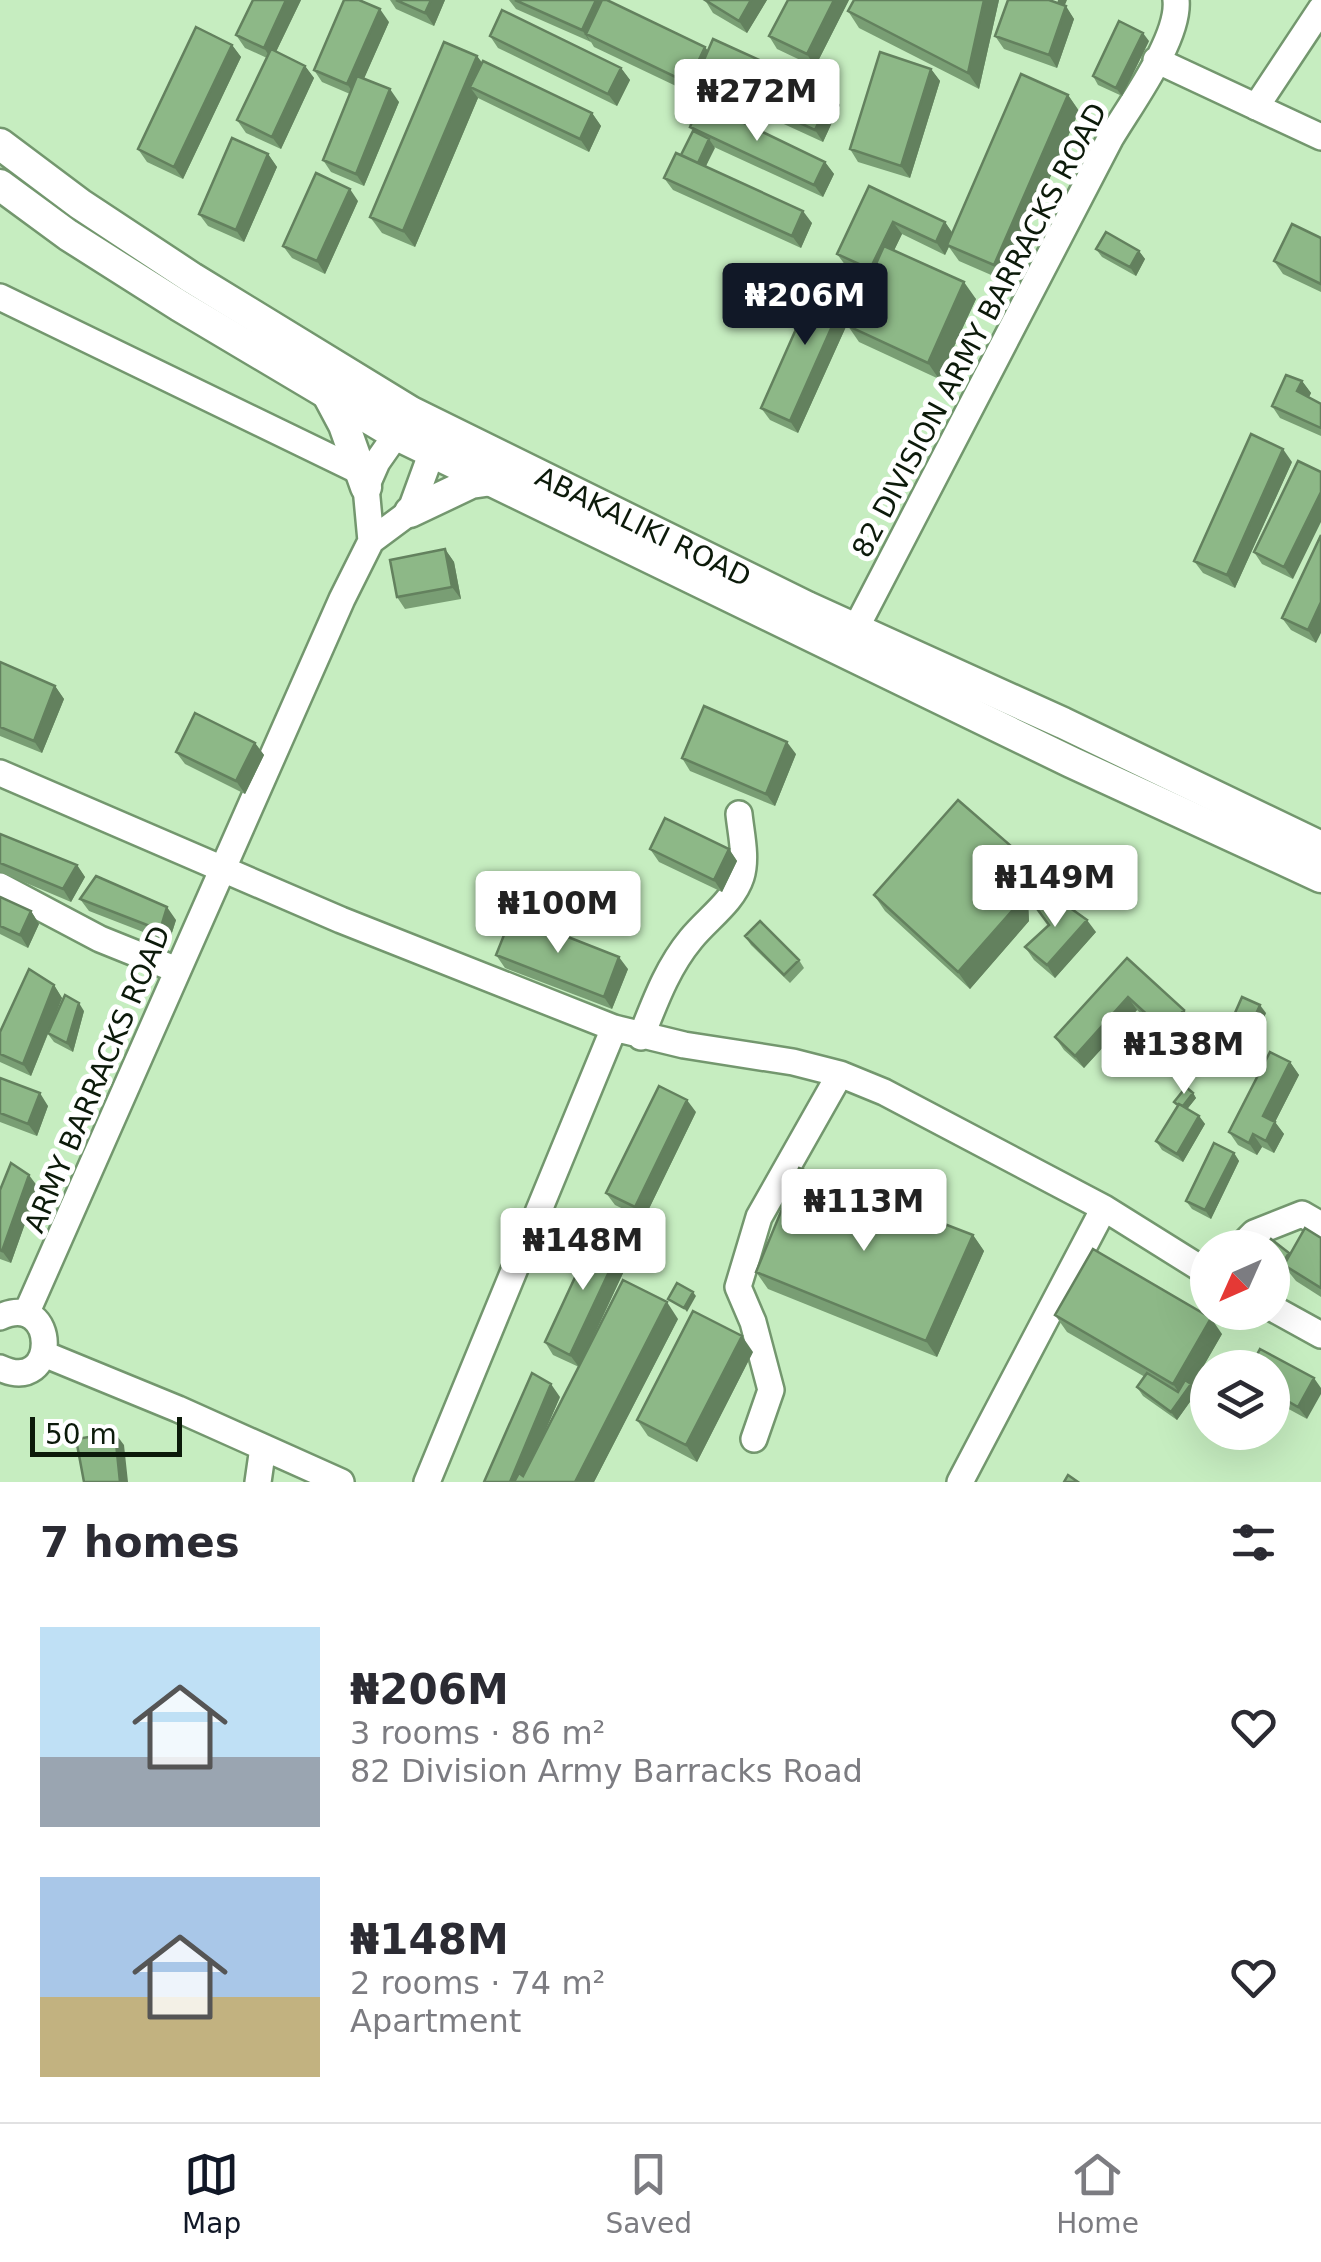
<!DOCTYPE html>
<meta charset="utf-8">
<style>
:root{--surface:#fff;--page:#f7f7f7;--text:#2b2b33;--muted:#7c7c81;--line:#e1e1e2;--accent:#111827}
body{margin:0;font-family:"DejaVu Sans",sans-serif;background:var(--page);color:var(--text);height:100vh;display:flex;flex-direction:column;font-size:38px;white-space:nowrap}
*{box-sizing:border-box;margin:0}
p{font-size:32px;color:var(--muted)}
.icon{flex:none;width:55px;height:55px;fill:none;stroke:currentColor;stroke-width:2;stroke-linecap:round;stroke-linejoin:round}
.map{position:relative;height:1482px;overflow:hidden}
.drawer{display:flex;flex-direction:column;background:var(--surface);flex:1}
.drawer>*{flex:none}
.needle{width:65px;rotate:225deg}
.controls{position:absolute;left:1190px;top:1230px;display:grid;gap:20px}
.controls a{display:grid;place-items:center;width:100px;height:100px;border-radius:50%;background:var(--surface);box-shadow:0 10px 40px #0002;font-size:50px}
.scale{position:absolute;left:30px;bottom:25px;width:152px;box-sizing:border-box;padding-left:10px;border:5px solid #0c1a0a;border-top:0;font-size:28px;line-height:35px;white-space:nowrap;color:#0c1a0a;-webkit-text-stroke:8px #fff;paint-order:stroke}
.price{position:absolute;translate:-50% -85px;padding:0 22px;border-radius:10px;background:#fff;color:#222;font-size:32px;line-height:65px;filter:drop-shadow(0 2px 5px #0008)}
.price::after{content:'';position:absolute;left:50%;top:60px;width:30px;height:22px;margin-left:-15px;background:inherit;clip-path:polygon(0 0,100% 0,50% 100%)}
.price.active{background:var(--accent);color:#fff}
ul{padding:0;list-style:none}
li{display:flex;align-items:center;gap:30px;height:250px;padding:0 40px}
li span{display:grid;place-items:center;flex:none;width:280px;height:200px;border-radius:0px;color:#555}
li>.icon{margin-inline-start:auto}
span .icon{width:120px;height:120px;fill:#fffc;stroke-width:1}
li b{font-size:42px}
h2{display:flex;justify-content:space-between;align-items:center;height:120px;padding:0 40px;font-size:42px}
.menu{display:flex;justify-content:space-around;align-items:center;height:140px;border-top:2px solid var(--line);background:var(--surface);font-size:28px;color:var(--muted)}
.menu a{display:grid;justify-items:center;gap:5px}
.menu .active{color:var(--accent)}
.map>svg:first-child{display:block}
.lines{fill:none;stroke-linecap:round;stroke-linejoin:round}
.minor-casing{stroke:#73976e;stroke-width:30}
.major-casing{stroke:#73976e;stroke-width:35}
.minor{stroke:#fff;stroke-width:25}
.major{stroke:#fff;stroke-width:30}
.wall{fill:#799e74}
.shaded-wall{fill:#63815e}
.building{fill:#8db887;stroke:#63815e;stroke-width:2.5}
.labels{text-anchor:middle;stroke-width:10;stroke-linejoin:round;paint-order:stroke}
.street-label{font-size:28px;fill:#0c1a0a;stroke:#fff}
</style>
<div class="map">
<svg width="1321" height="1482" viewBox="0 0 1321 1482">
<rect width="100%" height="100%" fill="#c6edc0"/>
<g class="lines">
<defs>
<path id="minor" d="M 1156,60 L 1321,137
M 1256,107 L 1321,9
M 0,297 L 361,472
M 371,541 L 366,487 L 377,462 L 405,422
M 856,628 L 1110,139 C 1130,105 1180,38 1176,0
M 0,773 L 341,920 L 614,1028 L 684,1045 L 793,1062 L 840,1074 L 884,1092 L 1104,1208 L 1208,1273
M 0,886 L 100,939 L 177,970
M 641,1037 C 655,1002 667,968 691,939 C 707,919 733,902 741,877 C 747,858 741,834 739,814
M 1239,1248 L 1254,1233 L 1302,1214 L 1321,1225
M 1272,1308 L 1321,1335
M 26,1314 L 342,599 L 371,541 L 410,512 L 437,438
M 0,1317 C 58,1290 60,1396 0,1368
M 44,1354 L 178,1409 L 341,1482
M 754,1439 L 771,1390 L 753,1322 L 738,1287 L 759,1217 L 840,1074
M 258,1482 L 263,1447
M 427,1482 L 614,1028
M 960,1482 L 1104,1208"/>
<g id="major">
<path id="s1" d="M 0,144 L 80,204 L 192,278 L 411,412 L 807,607 L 1063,723 L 1321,847"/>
<path d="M 0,185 L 68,235 L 180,306 L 397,435 L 1071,762 L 1321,877"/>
<path d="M 328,395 L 344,425 L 366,487"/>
<path d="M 410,512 L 471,483 L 492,480"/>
</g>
</defs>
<use href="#minor" class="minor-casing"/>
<use href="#major" class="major-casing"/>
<use href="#minor" class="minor"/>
<use href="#major" class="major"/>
</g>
<path class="wall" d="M 253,0 L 301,0 L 276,52 L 305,66 L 314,78 L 281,149 L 246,133 L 237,120 L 267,58 L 245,48 L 236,35 Z
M 390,0 L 445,0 L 434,26 L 396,9 Z
M 509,0 L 607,0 L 705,47 L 708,51 L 832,93 L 840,105 L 823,142 L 705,88 L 702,84 L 697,96 L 594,47 L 591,42 L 516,9 Z
M 705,0 L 767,0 L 747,33 L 713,13 Z
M 849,0 L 815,67 L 777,49 L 769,36 Z
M 999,0 L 979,89 L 859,28 L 848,11 Z
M 1065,6 L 1074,19 L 1057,68 L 1004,49 L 995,36 Z
M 389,22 L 364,78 L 399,102 L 364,186 L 331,172 L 323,160 L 350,94 L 322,82 L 314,70 Z
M 490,36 L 621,68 L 630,80 L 617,106 L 498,48 Z
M 1149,41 L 1122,96 L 1098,85 L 1093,76 Z
M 232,45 L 241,57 L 183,179 L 147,162 L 138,149 Z
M 477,56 L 482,63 L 592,113 L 601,126 L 589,152 L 478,98 L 415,247 L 382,233 L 370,217 Z
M 931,69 L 940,81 L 910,178 L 858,162 L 850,149 Z
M 1068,95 L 1079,111 L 1005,281 L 959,261 L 949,247 L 945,255 L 902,234 L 894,250 L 976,299 L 939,379 L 859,342 L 848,326 L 870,277 L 846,266 L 837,254 L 869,186 L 945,222 L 952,233 Z
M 690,127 L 825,162 L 834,174 L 823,197 L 714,147 L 706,166 L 812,223 L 801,248 L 673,190 L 664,178 L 681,155 L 693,131 Z
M 268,154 L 277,167 L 244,242 L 208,226 L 199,214 Z
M 358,201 L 325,274 L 292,258 L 283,246 Z
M 1321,238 L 1321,292 L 1283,274 L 1274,261 Z
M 1096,249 L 1139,251 L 1145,259 L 1136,276 L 1102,257 Z
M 858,300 L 798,433 L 770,420 L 761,408 Z
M 1302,381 L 1311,393 L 1309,397 L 1321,404 L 1321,436 L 1280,418 L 1272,406 Z
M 1298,461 L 1293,579 L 1262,564 L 1254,552 Z
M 1292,462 L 1235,588 L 1203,573 L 1194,561 Z
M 1321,535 L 1316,643 L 1291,630 L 1282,618 Z
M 445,549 L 454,562 L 461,599 L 405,609 L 397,597 Z
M 0,662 L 55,686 L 64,699 L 42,753 L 0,736 Z
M 255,743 L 264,755 L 245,794 L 185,764 L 176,752 Z
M 796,754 L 775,806 L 690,771 L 682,758 Z
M 0,834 L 77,865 L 85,877 L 71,902 L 0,872 Z
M 650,849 L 729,849 L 737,861 L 722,892 L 659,862 Z
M 1046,883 L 1028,902 L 1029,921 L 970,989 L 885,911 L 874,895 Z
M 0,897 L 31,911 L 39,924 L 28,948 L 0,934 Z
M 80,899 L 176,920 L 169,942 L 89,911 Z
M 1049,925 L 1096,932 L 1055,978 L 1034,960 L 1025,947 Z
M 745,936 L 799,960 L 804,968 L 790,983 L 751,945 Z
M 496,955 L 628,969 L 612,1009 L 505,968 Z
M 1127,958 L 1184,1010 L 1193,1023 L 1174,1044 L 1137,1010 L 1084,1068 L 1064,1050 L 1055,1037 Z
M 54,985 L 62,998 L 52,1024 L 84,1011 L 73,1052 L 54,1042 L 48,1034 L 31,1076 L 0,1062 L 0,1032 Z
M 1266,1013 L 1254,1039 L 1237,1031 L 1231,1022 Z
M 1290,1062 L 1299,1075 L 1275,1122 L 1284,1134 L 1274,1153 L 1262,1147 L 1257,1155 L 1238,1145 L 1229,1132 Z
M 0,1078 L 48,1106 L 37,1136 L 0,1122 Z
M 1193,1093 L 1196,1098 L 1187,1109 L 1199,1116 L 1205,1124 L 1183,1162 L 1162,1150 L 1156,1141 L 1177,1106 L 1174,1102 Z
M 696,1112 L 644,1219 L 615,1205 L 606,1193 Z
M 1234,1153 L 1239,1161 L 1211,1219 L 1192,1209 L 1186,1201 Z
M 38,1187 L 11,1263 L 0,1259 L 0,1190 Z
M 610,1232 L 650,1235 L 655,1243 L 644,1260 L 624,1246 L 631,1256 L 585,1355 L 678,1319 L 594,1482 L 484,1482 L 560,1397 L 541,1440 L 579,1367 L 553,1355 L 545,1342 L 616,1240 Z
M 973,1235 L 984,1251 L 937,1357 L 768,1289 L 756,1272 Z
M 1321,1238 L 1321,1297 L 1296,1281 L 1288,1271 L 1280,1284 L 1272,1280 L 1272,1248 L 1290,1255 Z
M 1055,1315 L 1222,1334 L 1192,1386 L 1197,1392 L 1177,1420 L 1143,1396 L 1137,1387 L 1145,1377 L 1067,1332 Z
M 1260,1349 L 1307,1419 L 1272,1400 L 1272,1368 Z
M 753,1352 L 697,1462 L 648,1436 L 637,1420 Z"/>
<path class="shaded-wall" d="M 286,0 L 301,0 L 272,60 L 264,48 Z
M 431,0 L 445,0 L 434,26 L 425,13 Z
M 596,0 L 602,0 L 586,34 L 591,43 L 582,30 Z
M 751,0 L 767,0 L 747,33 L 739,21 Z
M 834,0 L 849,0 L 815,67 L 807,54 Z
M 984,0 L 999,0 L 979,89 L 968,73 Z
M 1058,0 L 1067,0 L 1062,12 L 1057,4 Z
M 1066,6 L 1074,19 L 1057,68 L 1049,55 Z
M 380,9 L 389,22 L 356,97 L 347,84 Z
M 1143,33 L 1149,41 L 1122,96 L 1116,88 Z
M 232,45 L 241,57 L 183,179 L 174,167 Z
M 705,47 L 714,60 L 697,76 L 702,84 L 697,96 L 688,83 Z
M 477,56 L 489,72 L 470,87 L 478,98 L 415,247 L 403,231 Z
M 305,66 L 314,78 L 281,149 L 272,137 Z
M 621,68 L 630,80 L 617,106 L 608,94 Z
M 931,69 L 940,81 L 910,178 L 901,166 Z
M 390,89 L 399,102 L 364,186 L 356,174 Z
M 832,93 L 840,105 L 823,142 L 815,130 Z
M 1068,95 L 1079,111 L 1005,281 L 994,265 Z
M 592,113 L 601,126 L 589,152 L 580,139 Z
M 709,139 L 715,148 L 703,172 L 697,164 Z
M 268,154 L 277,167 L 244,242 L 236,230 Z
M 825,162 L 834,174 L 823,197 L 814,185 Z
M 350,189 L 358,201 L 325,274 L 317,261 Z
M 803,211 L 812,223 L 801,248 L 792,236 Z
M 893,222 L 902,234 L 879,282 L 870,269 Z
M 945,222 L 954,235 L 945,255 L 936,242 Z
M 1139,251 L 1145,259 L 1136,276 L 1130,267 Z
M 964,282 L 976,299 L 939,379 L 928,363 Z
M 849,288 L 858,300 L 798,433 L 790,421 Z
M 1302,381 L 1311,393 L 1306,403 L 1297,391 Z
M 1283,449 L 1292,462 L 1235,588 L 1227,575 Z
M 1321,492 L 1321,522 L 1293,579 L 1284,567 Z
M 445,549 L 454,562 L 461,599 L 452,587 Z
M 1321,602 L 1321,633 L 1316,643 L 1308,630 Z
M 55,686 L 64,699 L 42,753 L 34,741 Z
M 787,742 L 796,754 L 775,806 L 766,794 Z
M 255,743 L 264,755 L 245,794 L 236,781 Z
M 729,849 L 737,861 L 722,892 L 714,880 Z
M 77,865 L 85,877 L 71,902 L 63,889 Z
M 1034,866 L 1046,883 L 1028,902 L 1029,921 L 970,989 L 958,972 L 1017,886 Z
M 167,907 L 176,920 L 169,942 L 160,930 Z
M 31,911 L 39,924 L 28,948 L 20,935 Z
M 1087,920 L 1096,932 L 1055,978 L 1047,965 Z
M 619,957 L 628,969 L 612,1009 L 604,997 Z
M 54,985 L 62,998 L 31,1076 L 23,1064 Z
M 1128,997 L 1137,1010 L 1084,1068 L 1075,1056 Z
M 79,1003 L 84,1011 L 73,1052 L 67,1043 Z
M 1260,1005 L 1266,1013 L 1254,1039 L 1249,1030 Z
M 1184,1010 L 1193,1023 L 1174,1044 L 1165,1031 Z
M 1290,1062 L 1299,1075 L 1272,1128 L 1263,1116 Z
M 40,1093 L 48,1106 L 37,1136 L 28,1124 Z
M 1193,1093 L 1196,1098 L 1185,1112 L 1182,1108 Z
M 687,1100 L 696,1112 L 644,1219 L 635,1207 Z
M 1199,1116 L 1205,1124 L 1183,1162 L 1177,1154 Z
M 1275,1122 L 1284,1134 L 1274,1153 L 1266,1141 Z
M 1253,1134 L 1262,1147 L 1257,1155 L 1249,1143 Z
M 1234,1153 L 1239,1161 L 1211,1219 L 1205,1210 Z
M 29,1175 L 38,1187 L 11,1263 L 2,1251 Z
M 650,1235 L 655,1243 L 644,1260 L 638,1252 Z
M 973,1235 L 984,1251 L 937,1357 L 926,1341 Z
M 622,1244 L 631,1256 L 579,1367 L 570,1355 Z
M 1289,1253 L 1295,1261 L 1284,1265 L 1288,1271 L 1280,1284 L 1274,1276 Z
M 693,1292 L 696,1296 L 687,1312 L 684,1308 Z
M 667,1302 L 678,1319 L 594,1482 L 575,1482 Z
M 1211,1318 L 1222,1334 L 1192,1386 L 1197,1392 L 1177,1420 L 1171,1412 L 1182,1397 L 1173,1384 Z
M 742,1336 L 753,1352 L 697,1462 L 686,1445 Z
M 1314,1378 L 1321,1388 L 1321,1394 L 1307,1419 L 1298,1407 Z
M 551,1384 L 560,1397 L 523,1482 L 510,1482 Z
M 115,1433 L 124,1445 L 128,1482 L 120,1482 Z"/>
<path class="building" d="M 253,0 L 286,0 L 264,48 L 236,35 Z
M 344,0 L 359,0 L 380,9 L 347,84 L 314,70 Z
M 396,0 L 431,0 L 425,13 Z
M 515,0 L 596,0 L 582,30 Z
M 602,0 L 607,0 L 705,47 L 688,83 L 586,34 Z
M 705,0 L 751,0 L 739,21 Z
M 788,0 L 834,0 L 807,54 L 769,36 Z
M 854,0 L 984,0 L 968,73 L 848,11 Z
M 1008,0 L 1049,0 L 1066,6 L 1049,55 L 995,36 Z
M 502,10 L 621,68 L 608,94 L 490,36 Z
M 1119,21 L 1143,33 L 1116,88 L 1093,76 Z
M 196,27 L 232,45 L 174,167 L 138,149 Z
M 713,39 L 832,93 L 815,130 L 697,76 Z
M 444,42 L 477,56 L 403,231 L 370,217 Z
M 271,49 L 305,66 L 272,137 L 237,120 Z
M 880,52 L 931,69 L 901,166 L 850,149 Z
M 483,61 L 592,113 L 580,139 L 470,87 Z
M 1021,74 L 1068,95 L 994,265 L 947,245 Z
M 357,76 L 390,89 L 356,174 L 323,160 Z
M 700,102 L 825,162 L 814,185 L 690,127 Z
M 693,131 L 709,139 L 698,163 L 681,155 Z
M 232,138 L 268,154 L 236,230 L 199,214 Z
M 676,153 L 803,211 L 792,236 L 664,178 Z
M 316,173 L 350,189 L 317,261 L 283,246 Z
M 869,186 L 945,222 L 936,242 L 893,222 L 870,269 L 837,254 Z
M 1292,224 L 1321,238 L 1321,284 L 1274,261 Z
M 1106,232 L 1139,251 L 1130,267 L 1096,249 Z
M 884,246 L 964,282 L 928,363 L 848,326 Z
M 820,275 L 849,288 L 790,421 L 761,408 Z
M 1286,375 L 1302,381 L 1297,391 L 1321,404 L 1321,428 L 1272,406 Z
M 1251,434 L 1283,449 L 1227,575 L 1194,561 Z
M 1298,461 L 1321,472 L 1321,492 L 1284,567 L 1254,552 Z
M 1321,535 L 1321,602 L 1308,630 L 1282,618 Z
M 445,549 L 452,587 L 397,597 L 390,560 Z
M 0,662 L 55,686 L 34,741 L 0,727 Z
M 704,706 L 787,742 L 766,794 L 682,758 Z
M 195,713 L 255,743 L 236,781 L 176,752 Z
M 958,800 L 1034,866 L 1017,886 L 1018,904 L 958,972 L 874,895 Z
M 665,818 L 729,849 L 714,880 L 650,849 Z
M 0,834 L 77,865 L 63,889 L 0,863 Z
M 96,876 L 167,907 L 160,930 L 80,899 Z
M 1052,895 L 1087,920 L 1047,965 L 1025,947 L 1049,925 L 1038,910 Z
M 0,897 L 31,911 L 20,935 L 0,926 Z
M 512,915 L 619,957 L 604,997 L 496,955 Z
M 760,921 L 799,960 L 784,975 L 745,936 Z
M 1127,958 L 1184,1010 L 1165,1031 L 1128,997 L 1075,1056 L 1055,1037 Z
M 29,969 L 54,985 L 23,1064 L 0,1054 L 0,1032 Z
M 65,995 L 79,1003 L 67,1043 L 48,1033 Z
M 1242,997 L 1260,1005 L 1249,1030 L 1231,1022 Z
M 1270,1052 L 1290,1062 L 1263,1116 L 1275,1122 L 1266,1141 L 1253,1134 L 1249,1143 L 1229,1132 Z
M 0,1078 L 40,1093 L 28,1124 L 0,1113 Z
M 659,1086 L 687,1100 L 635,1207 L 606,1193 Z
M 1186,1087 L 1193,1093 L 1183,1106 L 1179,1104 L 1178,1105 L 1174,1102 Z
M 1179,1104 L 1199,1116 L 1177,1154 L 1156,1141 Z
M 1214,1143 L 1234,1153 L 1205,1210 L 1186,1201 Z
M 11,1163 L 29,1175 L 2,1251 L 0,1250 L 0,1190 Z
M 799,1168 L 973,1235 L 926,1341 L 756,1272 Z
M 618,1215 L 650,1235 L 638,1252 L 610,1232 Z
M 1305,1228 L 1321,1238 L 1321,1288 L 1284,1265 Z
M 596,1232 L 622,1244 L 570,1355 L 545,1342 Z
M 1271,1239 L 1289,1253 L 1274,1276 L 1272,1275 L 1272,1248 L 1265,1248 Z
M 1093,1249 L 1211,1318 L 1173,1384 L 1055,1315 Z
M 623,1280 L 667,1302 L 575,1482 L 514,1482 L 519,1473 L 523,1476 Z
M 677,1283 L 693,1292 L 684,1308 L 668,1299 Z
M 693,1311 L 742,1336 L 686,1445 L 637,1420 Z
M 1260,1349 L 1314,1378 L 1298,1407 L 1272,1392 L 1272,1368 L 1250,1368 Z
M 532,1373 L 551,1384 L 510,1482 L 484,1482 Z
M 1147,1373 L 1178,1392 L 1185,1380 L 1191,1384 L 1171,1412 L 1137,1387 Z
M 115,1433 L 120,1482 L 84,1482 L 76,1439 Z
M 1068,1475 L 1078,1482 L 1064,1482 Z"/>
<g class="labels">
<g class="street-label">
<text transform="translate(979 330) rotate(-62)" y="10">82 DIVISION ARMY BARRACKS ROAD</text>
<text dy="10" stroke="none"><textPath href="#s1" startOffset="750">ABAKALIKI ROAD</textPath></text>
<text transform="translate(97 1079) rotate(-67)" y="10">ARMY BARRACKS ROAD</text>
</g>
</g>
</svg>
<div class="controls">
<a><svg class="needle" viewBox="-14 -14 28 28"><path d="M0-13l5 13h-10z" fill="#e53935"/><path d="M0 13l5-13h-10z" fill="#7c7c81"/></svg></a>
<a><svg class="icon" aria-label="layers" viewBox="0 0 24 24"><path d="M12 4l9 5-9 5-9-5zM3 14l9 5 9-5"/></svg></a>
</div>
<div class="scale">50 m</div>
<b class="price" style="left:757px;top:144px">₦272M</b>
<b class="price active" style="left:805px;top:348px">₦206M</b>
<b class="price" style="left:1055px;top:930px">₦149M</b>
<b class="price" style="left:558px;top:956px">₦100M</b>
<b class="price" style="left:1184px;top:1097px">₦138M</b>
<b class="price" style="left:864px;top:1254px">₦113M</b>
<b class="price" style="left:583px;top:1293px">₦148M</b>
</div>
<section class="drawer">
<h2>7 homes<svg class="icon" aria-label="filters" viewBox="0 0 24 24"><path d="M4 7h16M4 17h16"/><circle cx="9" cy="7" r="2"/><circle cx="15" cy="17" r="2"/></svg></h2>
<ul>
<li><span style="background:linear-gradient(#bfe0f5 65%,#9aa5b1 0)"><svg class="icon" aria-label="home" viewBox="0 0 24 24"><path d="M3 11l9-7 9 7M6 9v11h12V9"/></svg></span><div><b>₦206M</b><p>3 rooms · 86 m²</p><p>82 Division Army Barracks Road</p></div><svg class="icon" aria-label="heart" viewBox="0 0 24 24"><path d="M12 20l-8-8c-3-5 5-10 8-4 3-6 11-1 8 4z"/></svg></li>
<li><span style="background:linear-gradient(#a9c7e8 60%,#c2b280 0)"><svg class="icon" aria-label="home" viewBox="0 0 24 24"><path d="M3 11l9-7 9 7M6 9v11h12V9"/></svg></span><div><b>₦148M</b><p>2 rooms · 74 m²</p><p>Apartment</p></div><svg class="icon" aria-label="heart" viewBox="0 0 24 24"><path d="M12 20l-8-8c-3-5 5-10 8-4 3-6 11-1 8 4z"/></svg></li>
</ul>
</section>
<nav class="menu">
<a class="active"><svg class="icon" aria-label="map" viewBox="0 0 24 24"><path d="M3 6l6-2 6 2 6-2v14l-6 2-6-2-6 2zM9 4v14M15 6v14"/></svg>Map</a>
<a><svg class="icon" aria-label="saved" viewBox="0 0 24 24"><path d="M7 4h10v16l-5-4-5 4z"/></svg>Saved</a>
<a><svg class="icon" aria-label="home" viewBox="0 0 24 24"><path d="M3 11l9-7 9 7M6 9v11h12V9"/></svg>Home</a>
</nav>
